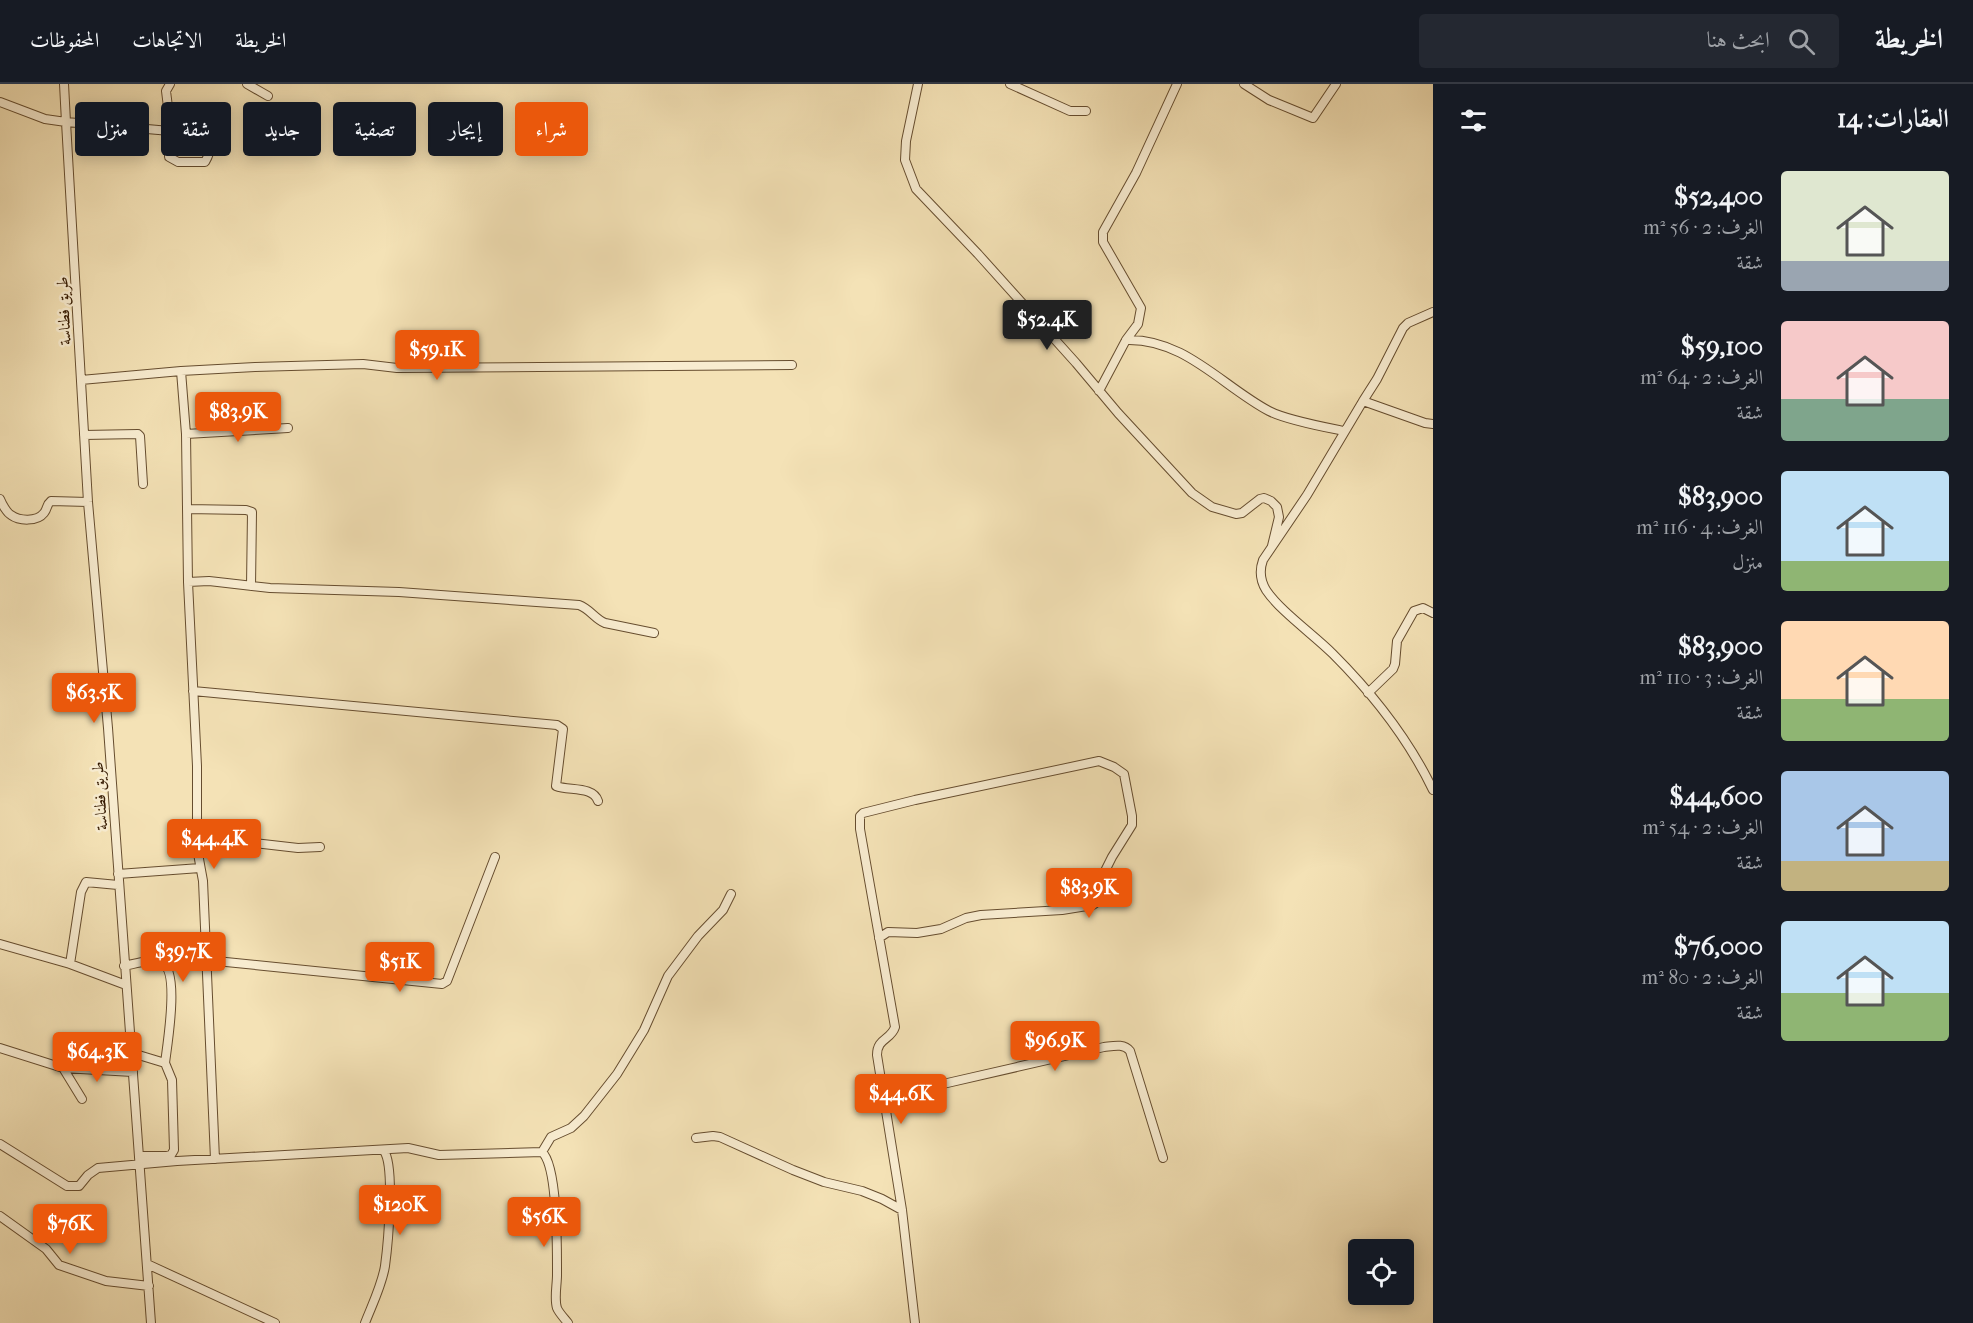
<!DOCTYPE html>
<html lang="ar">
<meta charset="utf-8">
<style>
:root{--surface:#171b24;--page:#242831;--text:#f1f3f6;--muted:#9ea1a6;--line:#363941;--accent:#ea580c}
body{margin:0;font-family:"IM FELL French Canon",Amiri,serif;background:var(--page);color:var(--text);direction:rtl;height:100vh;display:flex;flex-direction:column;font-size:22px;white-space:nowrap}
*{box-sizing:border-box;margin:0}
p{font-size:20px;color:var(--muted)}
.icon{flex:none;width:33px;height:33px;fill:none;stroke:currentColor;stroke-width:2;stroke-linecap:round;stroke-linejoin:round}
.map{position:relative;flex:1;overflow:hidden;direction:ltr}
.panel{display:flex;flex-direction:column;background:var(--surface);width:540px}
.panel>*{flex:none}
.banner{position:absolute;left:18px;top:18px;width:570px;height:54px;direction:rtl;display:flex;gap:12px}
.tools{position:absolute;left:1348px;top:1155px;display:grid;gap:12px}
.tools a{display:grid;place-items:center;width:66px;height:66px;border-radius:6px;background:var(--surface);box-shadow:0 3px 15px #0003;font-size:30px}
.price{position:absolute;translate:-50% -51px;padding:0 14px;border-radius:6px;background:var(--accent);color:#fff;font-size:20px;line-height:39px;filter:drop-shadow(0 2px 3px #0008)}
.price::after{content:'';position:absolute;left:50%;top:36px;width:18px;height:14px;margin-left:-9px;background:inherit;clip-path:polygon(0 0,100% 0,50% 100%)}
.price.on{background:#222;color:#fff}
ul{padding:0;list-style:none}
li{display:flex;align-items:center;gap:18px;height:150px;padding:0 24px}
li span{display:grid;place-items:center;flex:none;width:168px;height:120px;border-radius:6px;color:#555}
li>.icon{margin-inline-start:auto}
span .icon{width:72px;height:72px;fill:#fffc;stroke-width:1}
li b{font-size:26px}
h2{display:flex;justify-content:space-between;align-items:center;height:72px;padding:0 24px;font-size:26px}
.chip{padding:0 21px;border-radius:6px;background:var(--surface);box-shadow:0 3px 15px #0003;font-size:21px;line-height:54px}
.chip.on{background:var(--accent);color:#fff}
header{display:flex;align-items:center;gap:36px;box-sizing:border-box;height:84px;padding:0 30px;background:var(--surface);border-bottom:2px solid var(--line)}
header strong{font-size:28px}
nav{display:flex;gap:33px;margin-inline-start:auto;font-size:21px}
.search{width:420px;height:54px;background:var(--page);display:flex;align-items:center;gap:15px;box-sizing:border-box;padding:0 21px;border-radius:6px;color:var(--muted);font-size:22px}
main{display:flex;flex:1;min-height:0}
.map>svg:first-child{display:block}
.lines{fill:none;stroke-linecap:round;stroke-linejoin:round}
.minor-casing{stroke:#664d2f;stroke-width:10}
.minor{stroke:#f8ecd0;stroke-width:8}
.labels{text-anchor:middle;stroke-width:5;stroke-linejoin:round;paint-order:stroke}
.street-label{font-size:16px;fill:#361b02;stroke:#f8ecd0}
</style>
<header>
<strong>الخريطة</strong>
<div class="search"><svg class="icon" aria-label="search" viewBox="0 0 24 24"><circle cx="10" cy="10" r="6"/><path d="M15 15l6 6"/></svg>ابحث هنا</div>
<nav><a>الخريطة</a><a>الاتجاهات</a><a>المحفوظات</a></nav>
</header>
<main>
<section class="panel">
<h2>العقارات: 14<svg class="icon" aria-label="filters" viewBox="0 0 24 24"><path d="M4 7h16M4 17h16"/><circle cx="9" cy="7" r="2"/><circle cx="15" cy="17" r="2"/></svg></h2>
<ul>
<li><span style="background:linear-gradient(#dfe7d0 75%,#9aa5b1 0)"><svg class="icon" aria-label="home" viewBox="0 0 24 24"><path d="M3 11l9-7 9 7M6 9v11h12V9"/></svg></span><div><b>$52,400</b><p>الغرف: 2 · 56 m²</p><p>شقة</p></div></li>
<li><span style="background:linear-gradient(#f6c9c9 65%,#7fa58c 0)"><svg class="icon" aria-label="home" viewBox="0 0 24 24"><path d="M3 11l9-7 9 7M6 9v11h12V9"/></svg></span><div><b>$59,100</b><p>الغرف: 2 · 64 m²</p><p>شقة</p></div></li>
<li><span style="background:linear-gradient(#bfe0f5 75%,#8fb573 0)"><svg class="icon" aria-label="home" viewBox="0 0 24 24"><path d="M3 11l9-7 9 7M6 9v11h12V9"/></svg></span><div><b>$83,900</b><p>الغرف: 4 · 116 m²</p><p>منزل</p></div></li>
<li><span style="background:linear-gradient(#ffd9b3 65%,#8fb573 0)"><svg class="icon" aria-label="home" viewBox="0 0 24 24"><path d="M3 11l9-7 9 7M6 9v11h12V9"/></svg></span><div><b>$83,900</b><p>الغرف: 3 · 110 m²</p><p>شقة</p></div></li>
<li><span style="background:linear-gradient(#a9c7e8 75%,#c2b280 0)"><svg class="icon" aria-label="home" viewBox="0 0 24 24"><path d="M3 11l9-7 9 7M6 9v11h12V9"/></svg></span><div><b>$44,600</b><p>الغرف: 2 · 54 m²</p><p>شقة</p></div></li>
<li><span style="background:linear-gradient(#bfe0f5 60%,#8fb573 0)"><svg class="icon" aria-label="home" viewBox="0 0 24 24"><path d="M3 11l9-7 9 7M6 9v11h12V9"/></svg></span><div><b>$76,000</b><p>الغرف: 2 · 80 m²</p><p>شقة</p></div></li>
</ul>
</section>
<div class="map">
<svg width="1433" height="1239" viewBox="0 0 1433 1239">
<rect width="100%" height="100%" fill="#f4e2b6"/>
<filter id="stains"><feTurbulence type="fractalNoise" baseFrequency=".00333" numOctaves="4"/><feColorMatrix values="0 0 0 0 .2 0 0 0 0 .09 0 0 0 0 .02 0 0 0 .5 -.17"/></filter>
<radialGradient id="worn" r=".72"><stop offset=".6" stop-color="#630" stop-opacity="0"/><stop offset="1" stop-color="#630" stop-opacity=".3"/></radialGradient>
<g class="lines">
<defs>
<path id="minor" d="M 64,0 L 66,38 L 170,47
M 247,0 L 268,12
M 918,0 L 906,57 L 905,76 L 916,105 L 978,170 L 1076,279 L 1118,329 L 1192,409 L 1212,423 L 1236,430 L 1242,429 L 1260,415 L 1264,414 L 1271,417 L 1277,423 L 1279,433 L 1272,462
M 1010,0 L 1070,27 L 1086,27
M 1244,0 L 1269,16 L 1313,34 L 1336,0
M 0,18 L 45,35 L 66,38 L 88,418 L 108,644 L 151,1239
M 169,31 L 211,35 C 216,46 211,68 205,78 L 178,78 L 169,73 L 169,31 L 166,7 L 170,0
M 1126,256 L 1138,240 L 1141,224 L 1103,158 L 1103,148 L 1136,89 L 1177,0
M 181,287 L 186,350 L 188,498 L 197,682 L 197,764 L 203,797 L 215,1075
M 81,296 L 181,287 L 255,283 L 363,280 L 397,284 L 792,281
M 1099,307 L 1126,256 C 1184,254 1222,302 1269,327 C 1286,336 1324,343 1344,347
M 1363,317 L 1377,295 L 1403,244 L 1408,239 L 1433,228
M 1433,340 L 1425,339 L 1363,317 L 1307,411 L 1263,476 C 1259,487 1260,496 1266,506 C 1280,527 1314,551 1333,570 C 1373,610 1408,654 1433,706
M 186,350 L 288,344
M 84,351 L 138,350 L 140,352 L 143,400
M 0,415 C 2,420 7,429 11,431 C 19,437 37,438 44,429 C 48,424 46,421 51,417 L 88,418
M 187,425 L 246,426 L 252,428 L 251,502
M 188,498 L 209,497 L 270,504 L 399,508 L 579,521 C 590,525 595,535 605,539 L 654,549
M 193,607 L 557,641 L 563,645 L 556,702 C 569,707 593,702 598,717
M 1368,609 L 1393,585 L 1395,580 L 1397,557 L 1414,527 L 1423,524 L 1433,529
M 197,764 L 254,759 L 298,764 L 320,763
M 118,790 L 200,784
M 879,854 L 888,848 L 917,849 L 941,845 L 966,834 L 981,831 L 1062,826 L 1093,821 L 1100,816 L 1105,787 L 1112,773 L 1132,741 L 1132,732 L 1124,690 L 1114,683 L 1099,677 L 915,716 L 863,729 L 860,732 L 860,745 L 895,943 C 891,956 877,954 877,971 L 902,1126 L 915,1239
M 0,860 L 70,880 L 126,901
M 206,876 L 442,900 L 447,897 L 495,773
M 70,880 L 81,808 L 86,798 L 118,801
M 124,882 C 135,880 151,874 162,879 C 180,887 167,962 165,979
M 0,964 L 63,984 L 133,988
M 132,969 L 165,979 L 172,996 L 174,1066 L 171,1071 L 167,1072 L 139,1072
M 63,984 L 82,1015
M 883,1006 L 943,1000 L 1104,963 C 1113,962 1124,959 1130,967 L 1163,1074
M 696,1054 L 713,1052 L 720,1053 L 793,1086 L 824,1098 L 862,1107 L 882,1115 L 902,1126
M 0,1060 L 67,1102 L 79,1102 L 88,1091 L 98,1084 L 177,1077 L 408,1064 L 439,1071 L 542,1068 C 558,1082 557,1168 557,1191 C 557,1201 554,1215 557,1224 C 559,1229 565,1235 568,1239
M 542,1068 L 551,1053 L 571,1044 L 584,1032 L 617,990 L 644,946 L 668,892 L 698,852 L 723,826 L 731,810
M 0,1132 L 46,1165 L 59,1181 L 106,1197 L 149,1202
M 147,1180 L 275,1239
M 365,1239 C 372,1221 382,1201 385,1182 C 388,1160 395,1082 384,1067"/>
</defs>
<use href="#minor" class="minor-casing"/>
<use href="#minor" class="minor"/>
</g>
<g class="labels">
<g class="street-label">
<text transform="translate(63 227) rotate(-93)" y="6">طريق فطناسة</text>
<text transform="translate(99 712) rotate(-94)" y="6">طريق فطناسة</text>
</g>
</g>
<rect width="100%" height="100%" filter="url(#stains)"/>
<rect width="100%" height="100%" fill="url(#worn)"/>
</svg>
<div class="tools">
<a><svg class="icon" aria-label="locate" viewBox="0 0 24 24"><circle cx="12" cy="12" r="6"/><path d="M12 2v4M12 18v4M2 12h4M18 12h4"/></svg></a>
</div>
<b class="price on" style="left:1047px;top:267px">$52.4K</b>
<b class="price" style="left:437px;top:297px">$59.1K</b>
<b class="price" style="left:238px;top:359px">$83.9K</b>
<b class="price" style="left:94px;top:640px">$63.5K</b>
<b class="price" style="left:214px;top:786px">$44.4K</b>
<b class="price" style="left:1089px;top:835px">$83.9K</b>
<b class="price" style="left:183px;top:899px">$39.7K</b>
<b class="price" style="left:400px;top:909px">$51K</b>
<b class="price" style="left:1055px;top:988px">$96.9K</b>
<b class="price" style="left:97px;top:999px">$64.3K</b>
<b class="price" style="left:901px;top:1041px">$44.6K</b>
<b class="price" style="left:400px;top:1152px">$120K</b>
<b class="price" style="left:544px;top:1164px">$56K</b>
<b class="price" style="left:70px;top:1171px">$76K</b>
<div class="banner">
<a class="chip on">شراء</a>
<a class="chip">إيجار</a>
<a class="chip">تصفية</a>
<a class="chip">جديد</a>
<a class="chip">شقة</a>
<a class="chip">منزل</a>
</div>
</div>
</main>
